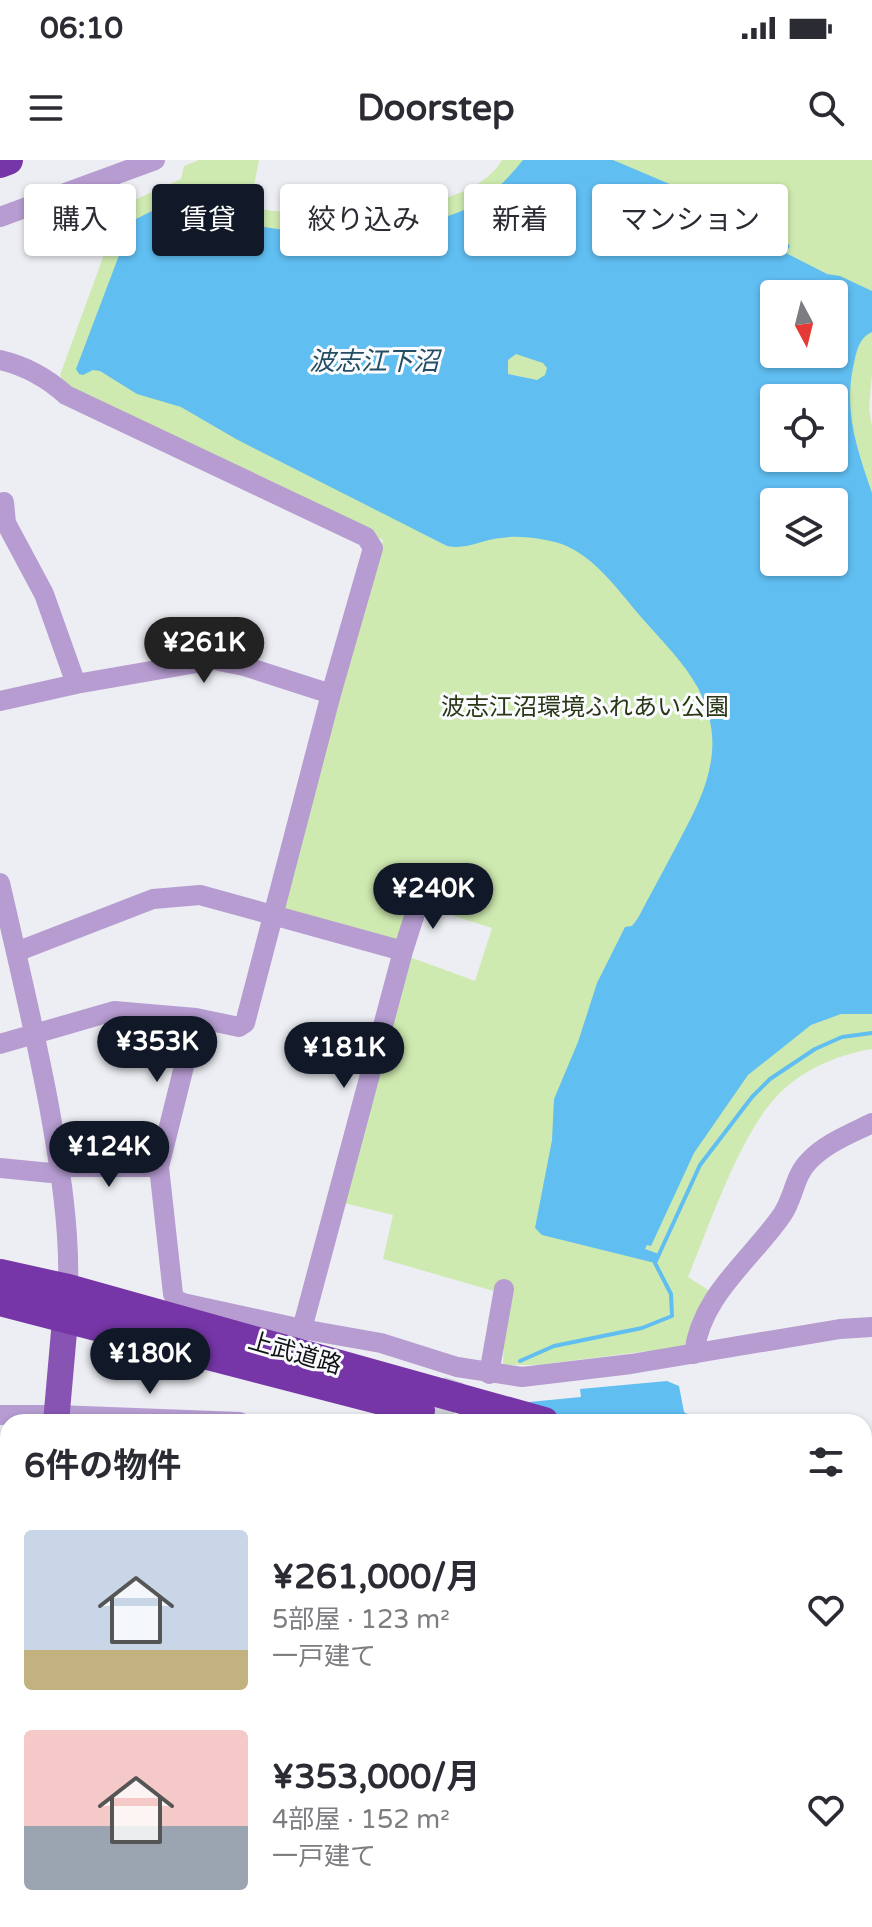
<!DOCTYPE html>
<html lang="ja">
<meta charset="utf-8">
<style>
:root{--surface:#fff;--page:#f7f7f7;--text:#2b2b33;--muted:#7c7c81;--accent:#111827}
body{margin:0;font-family:"Varela Round","Noto Sans JP",sans-serif;background:var(--page);color:var(--text);height:100vh;display:flex;flex-direction:column;font-size:30px;white-space:nowrap}
*{box-sizing:border-box;margin:0}
p{font-size:26px;color:var(--muted)}
.icon{flex:none;width:44px;height:44px;fill:none;stroke:currentColor;stroke-width:2;stroke-linecap:round;stroke-linejoin:round}
.map{position:relative;flex:1;overflow:hidden}
.panel{position:absolute;left:0px;top:1254px;width:872px;height:514px;display:flex;flex-direction:column;background:var(--surface);border-radius:24px 24px 0 0;box-shadow:0 2px 6px #0004}
.panel>*{flex:none}
.guide{position:absolute;left:24px;top:24px;width:824px;height:72px;display:flex;gap:16px}
.needle{width:52px;rotate:173deg}
.buttons{position:absolute;left:760px;top:120px;display:grid;gap:16px}
.buttons a{display:grid;place-items:center;width:88px;height:88px;border-radius:8px;background:var(--surface);box-shadow:0 2px 6px #0004;font-size:40px}
.price{position:absolute;translate:-50% -68px;padding:0 18px;border-radius:28px;background:var(--accent);color:#fff;font-size:26px;line-height:52px;filter:drop-shadow(0 2px 4px #0008)}
.price::after{content:'';position:absolute;left:50%;top:48px;width:24px;height:18px;margin-left:-12px;background:inherit;clip-path:polygon(0 0,100% 0,50% 100%)}
.price.on{background:#222;color:#fff}
ul{padding:0;list-style:none}
li{display:flex;align-items:center;gap:24px;height:200px;padding:0 24px}
li span{display:grid;place-items:center;flex:none;width:224px;height:160px;border-radius:8px;color:#555}
li>.icon{margin-inline-start:auto}
span .icon{width:96px;height:96px;fill:#fffc;stroke-width:1}
li b{font-size:34px}
h2{display:flex;justify-content:space-between;align-items:center;height:96px;padding:0 24px;font-size:34px}
.chip{padding:0 28px;border-radius:8px;background:var(--surface);box-shadow:0 2px 6px #0004;font-size:28px;line-height:72px}
.chip.on{background:var(--accent);color:#fff}
.status{display:flex;justify-content:space-between;align-items:center;height:56px;padding:0 40px;background:var(--surface);direction:ltr}
.status svg{height:22px;fill:currentColor}
header{display:flex;justify-content:space-between;align-items:center;height:104px;padding:0 24px;background:var(--surface);font-size:36px;font-weight:800}
.map>svg:first-child{display:block}
.green{fill:#cfeab0;fill-rule:evenodd}
.water{fill:#60bef1;fill-rule:evenodd}
.lines{fill:none;stroke-linecap:round;stroke-linejoin:round}
.stream{stroke:#60bef1;stroke-width:4}
.minor-tunnel{stroke:#cbcdd2;stroke-width:20;stroke-dasharray:20 10;stroke-linecap:butt}
.minor{stroke:#b69cd1;stroke-width:20}
.major{stroke:#8754b3;stroke-width:26}
.highway{stroke:#7636a7;stroke-width:30}
.labels{text-anchor:middle;stroke-width:6;stroke-linejoin:round;paint-order:stroke}
.park-label{font-size:24px;fill:#293715;stroke:#fafbfe}
.street-label{font-size:24px;fill:#121314;stroke:#fafbfe}
.water-label{font-size:26px;font-style:italic;fill:#254d63;stroke:#fafbfe}
</style>
<div class="status"><b>06:10</b><svg viewBox="0 0 49 12"><path d="M0 12V9h3v3zM5 12V6h3v6zM10 12V3h3v9zM15 12V0h3v12zM26 1h20v11H26zM47 4h2v5h-2z"/></svg></div>
<header><svg class="icon" aria-label="menu" viewBox="0 0 24 24"><path d="M4 6h16M4 12h16M4 18h16"/></svg>Doorstep<svg class="icon" aria-label="search" viewBox="0 0 24 24"><circle cx="10" cy="10" r="6"/><path d="M15 15l6 6"/></svg></header>
<div class="map">
<svg width="872" height="1767" viewBox="0 0 872 1767">
<rect width="100%" height="100%" fill="#eceef3"/>
<path class="green" d="M 199,0 L 259,0 L 250,46 C 271,53 296,52 318,52 C 368,53 474,49 502,0 L 872,0 L 872,213 L 869,249 L 872,266 L 872,889 C 841,894 806,908 783,930 C 742,967 710,1064 688,1117 L 713,1133 L 688,1186 L 537,1205 L 503,1205 L 505,1151 L 497,1132 L 383,1099 L 393,1055 L 340,1042 L 407,796 L 475,821 L 492,768 L 413,743 L 404,781 L 283,754 L 290,703 L 383,380 L 67,228 L 60,215 L 117,59 L 115,49 L 181,19 L 184,6 ZM 774,134 L 834,134 L 834,194 L 774,194 ZM 774,238 L 834,238 L 834,298 L 774,298 ZM 774,342 L 834,342 L 834,402 L 774,402 Z"/>
<path class="water" d="M 523,0 L 613,0 L 672,25 L 787,83 L 790,86 L 786,93 L 827,114 L 840,116 L 872,131 L 872,172 C 859,178 857,190 854,203 C 843,250 857,289 872,333 L 872,854 L 841,854 L 811,865 L 748,915 L 694,993 L 651,1086 L 647,1085 L 645,1089 L 659,1094 L 655,1103 L 542,1075 L 535,1068 L 552,980 L 554,939 L 578,882 L 597,823 L 625,767 L 632,766 L 638,758 C 651,733 665,708 678,683 C 706,631 728,586 698,528 C 684,502 660,479 641,457 C 618,430 591,391 555,382 C 538,378 518,375 501,378 C 481,380 467,390 447,386 L 236,279 L 181,247 L 137,234 L 100,211 L 93,210 L 83,215 L 79,214 L 76,209 L 132,61 L 182,36 C 205,44 226,57 250,64 C 306,78 415,74 468,48 C 489,38 508,19 523,0 ZM 774,134 L 834,134 L 834,194 L 774,194 ZM 516,194 L 543,203 L 547,208 L 545,215 L 537,220 L 508,214 L 508,200 ZM 774,238 L 834,238 L 834,298 L 774,298 ZM 774,342 L 834,342 L 834,402 L 774,402 Z
M 667,1221 L 679,1226 L 684,1252 L 699,1262 L 482,1262 L 529,1242 L 581,1237 L 580,1229 Z
M 864,1427 L 872,1431 L 872,1767 L 770,1767 L 770,1760 L 864,1760 Z"/>
<g class="lines">
<path class="stream" d="M 520,1201 L 554,1186 L 642,1168 L 672,1156 L 671,1134 L 655,1103 L 700,1005 L 752,937 L 770,919 L 815,889 L 842,877 L 872,873"/>
<path class="minor-tunnel" d="M 441,1262 L 454,1220"/>
<path class="minor" d="M 0,57 L 155,0
M 0,200 C 26,206 47,218 66,235 L 366,377 L 373,388 L 331,534 L 245,863 L 239,867 L 196,858 L 159,1007 L 173,1134 L 176,1140 L 183,1143 L 176,1159
M 4,342 L 6,363 L 44,434 L 76,524
M 0,541 L 76,524 L 214,500 L 244,506 L 331,534
M 0,723 C 17,797 35,871 49,946 C 60,1007 70,1067 68,1129
M 403,791 L 420,738
M 16,792 L 153,739 L 200,735 L 403,791 L 302,1169
M 0,884 L 114,851 L 196,858
M 60,1007 L 159,1007
M 0,1008 L 61,1014
M 183,1143 L 302,1169 L 381,1183 L 457,1207 L 522,1217 L 631,1204 L 840,1169 L 872,1167
M 694,1194 C 700,1136 751,1100 782,1055 C 794,1038 794,1016 809,1001 C 826,983 850,974 872,963
M 489,1214 L 504,1129
M 0,1255 L 57,1255 L 240,1262
M 0,1374 L 8,1375
M 737,1760 L 737,1767
M 247,1767 L 248,1760
M 485,1767 L 485,1760"/>
<path class="major" d="M 56,1262 L 67,1138
M 1,1767 L 8,1693"/>
<path class="highway" d="M 0,3 L 8,0
M 0,1114 L 68,1129 L 544,1262
M 0,1141 L 420,1250
M 864,1366 L 872,1368"/>
</g>
<g class="labels">
<g class="park-label">
<text x="585" y="555">波志江沼環境ふれあい公園</text>
</g>
<g class="street-label">
<text transform="translate(295 1193) rotate(16)" y="8">上武道路</text>
</g>
<g class="water-label">
<text x="374" y="210">波志江下沼</text>
</g>
</g>
</svg>
<div class="buttons">
<a><svg class="needle" viewBox="-14 -14 28 28"><path d="M0-13l5 13h-10z" fill="#e53935"/><path d="M0 13l5-13h-10z" fill="#7c7c81"/></svg></a>
<a><svg class="icon" aria-label="locate" viewBox="0 0 24 24"><circle cx="12" cy="12" r="6"/><path d="M12 2v4M12 18v4M2 12h4M18 12h4"/></svg></a>
<a><svg class="icon" aria-label="layers" viewBox="0 0 24 24"><path d="M12 4l9 5-9 5-9-5zM3 14l9 5 9-5"/></svg></a>
</div>
<b class="price on" style="left:204px;top:525px">¥261K</b>
<b class="price" style="left:433px;top:771px">¥240K</b>
<b class="price" style="left:157px;top:924px">¥353K</b>
<b class="price" style="left:344px;top:930px">¥181K</b>
<b class="price" style="left:109px;top:1029px">¥124K</b>
<b class="price" style="left:150px;top:1236px">¥180K</b>
<div class="guide">
<a class="chip">購入</a>
<a class="chip on">賃貸</a>
<a class="chip">絞り込み</a>
<a class="chip">新着</a>
<a class="chip">マンション</a>
</div>
<section class="panel">
<h2>6件の物件<svg class="icon" aria-label="filters" viewBox="0 0 24 24"><path d="M4 7h16M4 17h16"/><circle cx="9" cy="7" r="2"/><circle cx="15" cy="17" r="2"/></svg></h2>
<ul>
<li><span style="background:linear-gradient(#c9d6e8 75%,#c2b280 0)"><svg class="icon" aria-label="home" viewBox="0 0 24 24"><path d="M3 11l9-7 9 7M6 9v11h12V9"/></svg></span><div><b>¥261,000/月</b><p>5部屋 · 123 m²</p><p>一戸建て</p></div><svg class="icon" aria-label="heart" viewBox="0 0 24 24"><path d="M12 20l-8-8c-3-5 5-10 8-4 3-6 11-1 8 4z"/></svg></li>
<li><span style="background:linear-gradient(#f6c9c9 60%,#9aa5b1 0)"><svg class="icon" aria-label="home" viewBox="0 0 24 24"><path d="M3 11l9-7 9 7M6 9v11h12V9"/></svg></span><div><b>¥353,000/月</b><p>4部屋 · 152 m²</p><p>一戸建て</p></div><svg class="icon" aria-label="heart" viewBox="0 0 24 24"><path d="M12 20l-8-8c-3-5 5-10 8-4 3-6 11-1 8 4z"/></svg></li>
</ul>
</section>
</div>
